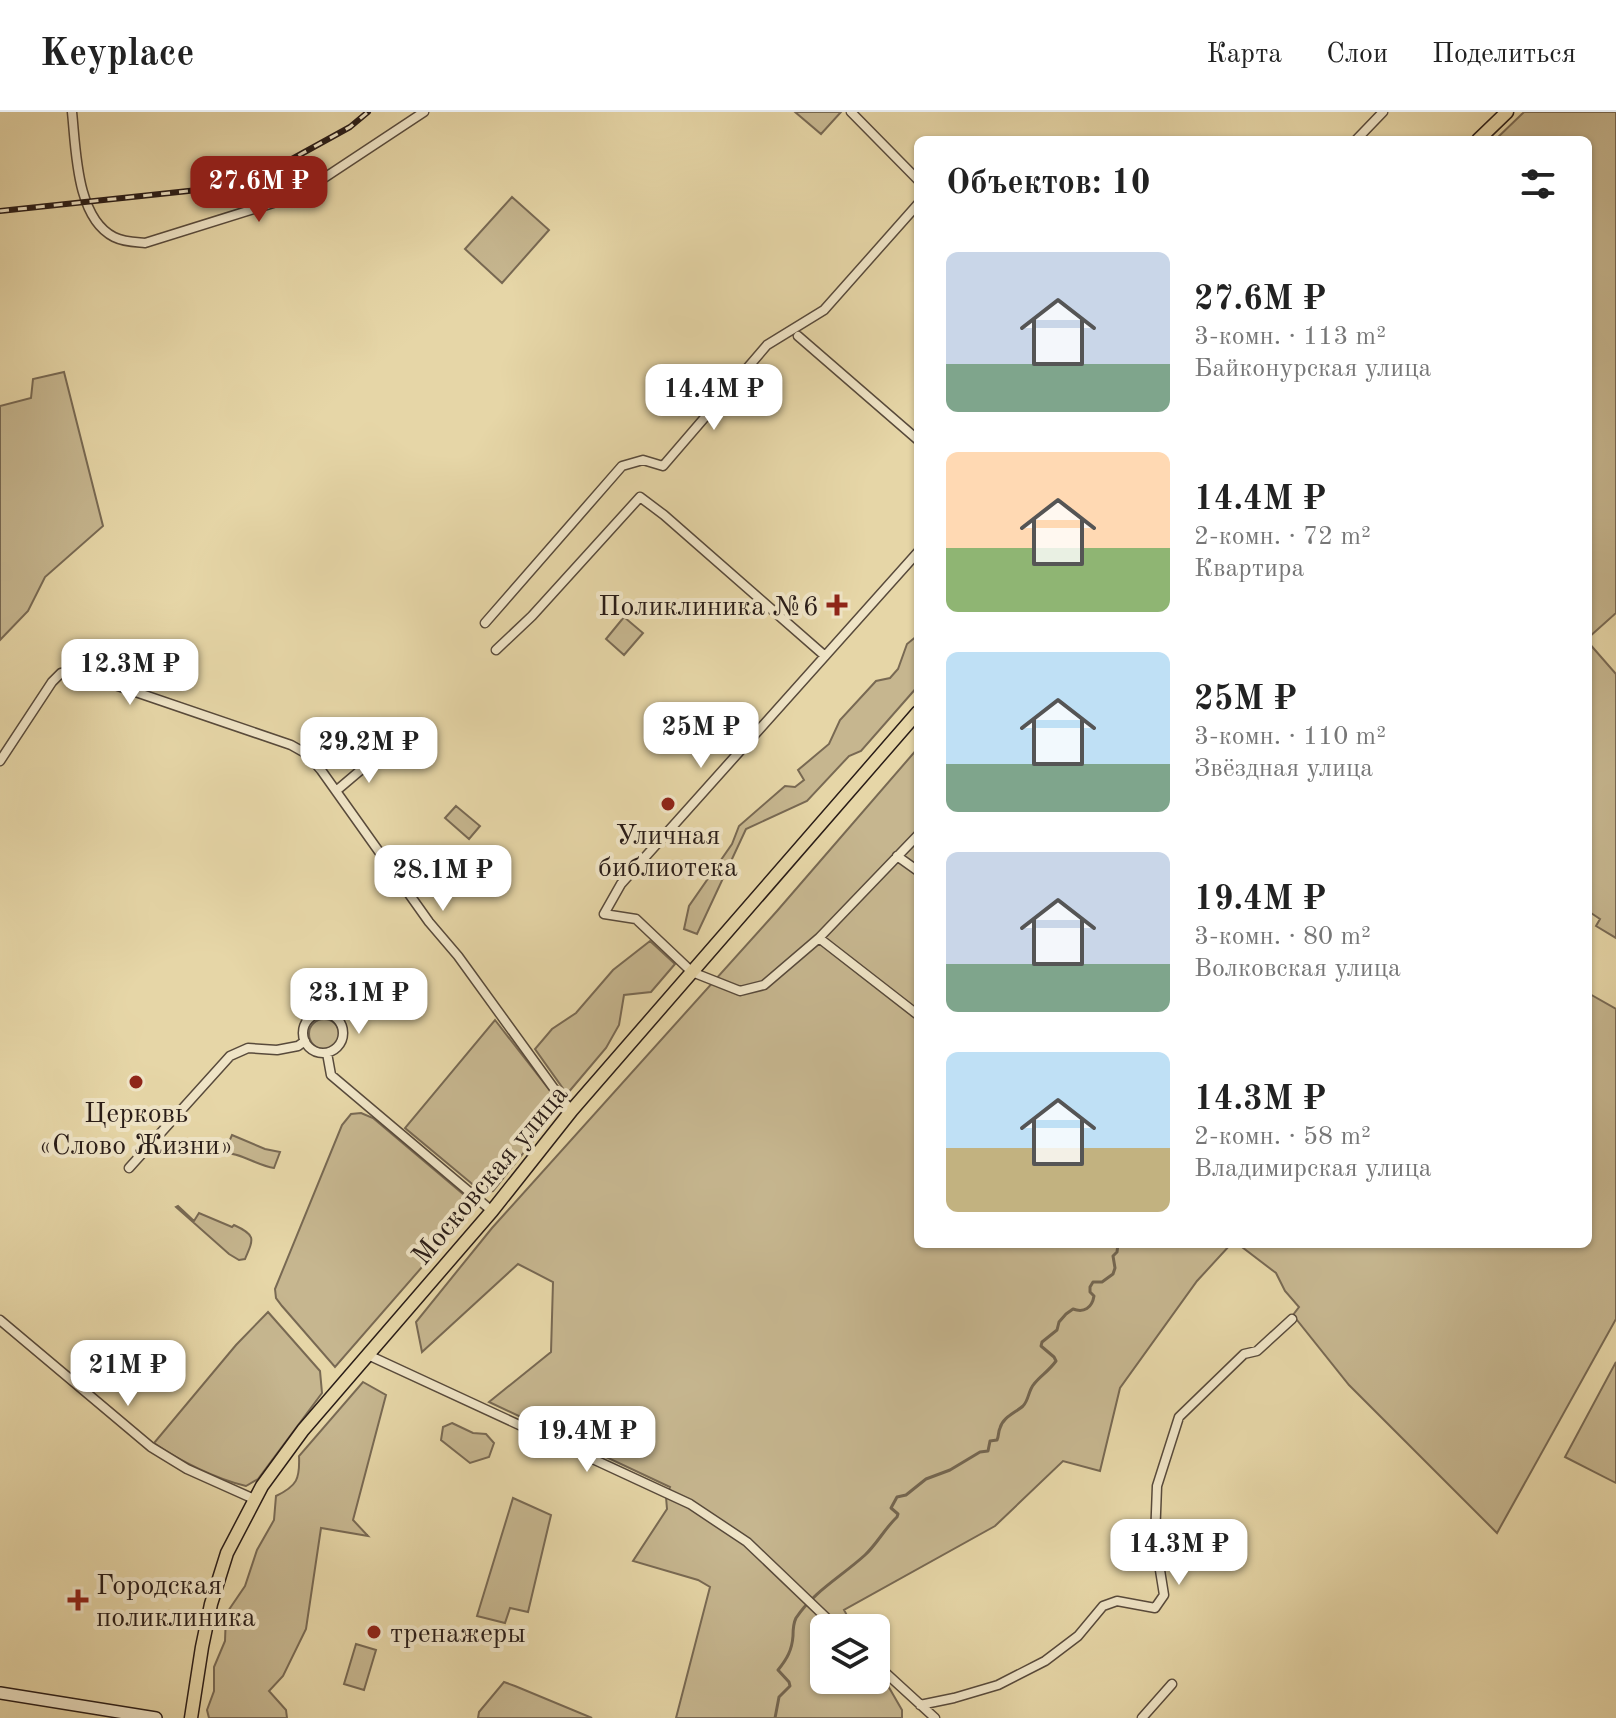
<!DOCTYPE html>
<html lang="ru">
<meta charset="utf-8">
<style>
:root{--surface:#fff;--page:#f6f6f6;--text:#222;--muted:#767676;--line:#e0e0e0;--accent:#8f2418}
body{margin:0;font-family:"Old Standard TT",serif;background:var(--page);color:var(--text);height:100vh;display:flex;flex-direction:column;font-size:30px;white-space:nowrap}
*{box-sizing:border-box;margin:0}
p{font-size:26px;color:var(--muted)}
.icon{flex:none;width:44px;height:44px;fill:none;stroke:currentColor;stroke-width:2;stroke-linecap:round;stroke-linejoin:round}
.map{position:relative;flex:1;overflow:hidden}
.sheet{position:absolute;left:914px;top:24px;width:678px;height:1112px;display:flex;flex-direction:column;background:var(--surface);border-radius:12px;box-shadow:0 2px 6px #0004}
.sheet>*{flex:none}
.fabs{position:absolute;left:810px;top:1502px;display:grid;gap:16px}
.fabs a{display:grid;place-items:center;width:80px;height:80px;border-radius:12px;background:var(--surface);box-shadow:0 2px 6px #0004;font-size:40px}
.price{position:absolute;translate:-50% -68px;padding:0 18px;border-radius:16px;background:#fff;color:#222;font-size:26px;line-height:52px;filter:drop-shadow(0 2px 4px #0008)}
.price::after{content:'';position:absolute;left:50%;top:48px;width:24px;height:18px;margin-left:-12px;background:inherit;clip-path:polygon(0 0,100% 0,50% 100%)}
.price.selected{background:var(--accent);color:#fff}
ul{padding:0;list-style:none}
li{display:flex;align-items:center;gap:24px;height:200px;padding:0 32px}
li span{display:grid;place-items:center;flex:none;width:224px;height:160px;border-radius:12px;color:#555}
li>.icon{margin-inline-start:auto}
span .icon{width:96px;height:96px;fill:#fffc;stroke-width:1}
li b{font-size:34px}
h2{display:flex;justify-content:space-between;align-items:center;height:96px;padding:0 32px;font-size:34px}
header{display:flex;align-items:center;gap:48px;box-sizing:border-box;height:112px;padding:0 40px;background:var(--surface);border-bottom:2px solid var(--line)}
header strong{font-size:38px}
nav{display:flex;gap:44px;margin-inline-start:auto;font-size:28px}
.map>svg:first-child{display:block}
.green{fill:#c6b68f;stroke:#786953;stroke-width:2}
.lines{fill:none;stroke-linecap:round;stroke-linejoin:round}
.stream{stroke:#746650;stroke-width:3}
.street-casing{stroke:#584a3b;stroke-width:11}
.secondary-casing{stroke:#291c17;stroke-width:14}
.primary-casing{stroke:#291c17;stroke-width:15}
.street{stroke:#efe4c6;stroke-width:8}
.secondary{stroke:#efe4c6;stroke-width:11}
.primary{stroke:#e6d6a7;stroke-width:12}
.rail-casing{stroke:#291c17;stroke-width:6}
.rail{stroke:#efe4c6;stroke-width:3;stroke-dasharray:9;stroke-linecap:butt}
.poi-dot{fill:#8f2418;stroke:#efe4c6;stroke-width:3}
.labels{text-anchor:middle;stroke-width:8;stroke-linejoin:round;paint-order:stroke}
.poi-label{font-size:28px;fill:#291c17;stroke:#efe4c6}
.street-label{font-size:28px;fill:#291c17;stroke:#efe4c6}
</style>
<header>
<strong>Keyplace</strong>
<nav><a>Карта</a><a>Слои</a><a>Поделиться</a></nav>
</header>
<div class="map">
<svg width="1616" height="1606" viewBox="0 0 1616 1606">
<rect width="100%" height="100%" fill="#e6d6a7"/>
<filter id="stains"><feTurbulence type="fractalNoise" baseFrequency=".0025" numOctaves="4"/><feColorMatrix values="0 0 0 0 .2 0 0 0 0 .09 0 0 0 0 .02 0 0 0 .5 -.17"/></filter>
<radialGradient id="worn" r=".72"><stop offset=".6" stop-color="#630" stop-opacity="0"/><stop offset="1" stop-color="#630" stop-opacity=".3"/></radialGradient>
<path class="green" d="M 795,0 L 841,0 L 821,22 Z
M 1524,0 L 1616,0 L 1616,501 L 1588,526 L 1588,28 L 1495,28 Z
M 512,85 L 549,118 L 502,171 L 465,137 Z
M 64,260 L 103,414 L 45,465 L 28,499 L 0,528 L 0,294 L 31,286 L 33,267 Z
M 624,505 L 643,521 L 624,543 L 606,527 Z
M 918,523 L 918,574 L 861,639 L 849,644 L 807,689 L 746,717 L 697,822 L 684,817 L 689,794 L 732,732 L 739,714 L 785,674 L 795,675 L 804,668 L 798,658 L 829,632 L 840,608 L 876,569 L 890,566 L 898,557 L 907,532 Z
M 1588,530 L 1616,562 L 1616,826 L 1596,814 L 1600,807 L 1588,799 Z
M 918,636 L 918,1132 L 1231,1132 L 1197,1169 L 1120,1276 L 1100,1359 L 1063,1349 L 995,1414 L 844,1498 L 854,1516 L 824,1516 L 824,1568 L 876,1568 L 876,1553 L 902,1598 L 902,1606 L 676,1606 L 710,1475 L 698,1468 L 633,1449 L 667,1397 L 666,1385 L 670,1375 L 489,1290 L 551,1240 L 553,1170 L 518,1152 L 422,1240 L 416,1210 L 492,1116 L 777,799 Z
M 456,694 L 480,714 L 469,727 L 445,706 Z
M 650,829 L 675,852 L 651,880 L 624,883 L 619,913 L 606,936 L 567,982 L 535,937 L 552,917 L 576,901 L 613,858 Z
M 1588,881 L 1616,897 L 1616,1207 L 1497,1421 L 1349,1273 L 1293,1203 L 1299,1195 L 1285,1179 L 1276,1161 L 1238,1132 L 1588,1132 Z
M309 922a15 15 0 1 1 30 0a15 15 0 1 1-30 0Z
M 495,908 L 551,980 L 557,999 L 493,1079 L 483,1081 L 405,1016 Z
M 361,1001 L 373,1006 L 476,1093 L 335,1255 L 282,1194 L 276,1186 L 275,1177 L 342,1013 L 351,1002 Z
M 232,1023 L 265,1037 L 280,1040 L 274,1056 C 256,1053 239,1040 224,1041 Z
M 178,1094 L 194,1109 L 199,1101 L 232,1115 L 234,1113 C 256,1123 254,1126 245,1147 L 239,1148 L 229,1142 L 176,1095 Z
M 268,1200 L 320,1259 L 322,1281 L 258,1367 L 246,1374 C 216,1367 180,1349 154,1331 L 236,1233 Z
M 1616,1250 L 1616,1371 L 1565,1345 Z
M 363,1270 L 386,1283 L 353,1408 L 368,1424 L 321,1416 L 306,1517 L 283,1564 L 269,1579 L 286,1598 L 287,1606 L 209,1606 L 207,1598 L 214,1579 L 214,1555 L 225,1529 L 226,1502 L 245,1474 L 257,1438 L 274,1408 L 276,1384 C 297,1374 300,1367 299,1344 Z
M 452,1311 L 473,1321 L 486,1322 L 494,1331 L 489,1345 L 470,1351 L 441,1328 L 443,1315 Z
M 513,1386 L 551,1403 L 528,1500 L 510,1496 L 505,1511 L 477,1504 Z
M 356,1532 L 376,1538 L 364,1578 L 344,1572 Z
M 504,1570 L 515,1574 L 592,1606 L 478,1606 L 479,1600 Z"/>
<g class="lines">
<path class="stream" d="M 775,1606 L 779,1585 L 790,1574 L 789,1570 L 778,1558 C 787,1547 792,1538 793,1524 C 793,1518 793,1512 796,1506 C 813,1480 842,1464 865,1443 C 877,1432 885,1416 897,1405 L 898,1402 L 891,1396 L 897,1385 L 906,1383 L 926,1367 L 950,1358 L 980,1340 L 988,1339 L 990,1329 L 997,1328 C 999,1324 998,1320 1000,1316 C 1003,1305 1015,1301 1023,1294 C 1029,1288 1028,1279 1034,1272 C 1041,1263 1048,1260 1056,1249 L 1054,1245 L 1041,1234 L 1042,1230 L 1057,1218 L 1059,1210 L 1066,1202 L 1073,1197 C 1084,1201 1092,1196 1094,1184 L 1090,1180 L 1090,1175 L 1093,1170 L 1102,1170 L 1113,1162 L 1115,1156 L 1113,1144 L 1117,1140 L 1118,1132"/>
<defs>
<path id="street" d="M 72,0 C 76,37 76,106 114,125 C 124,130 134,130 145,131 L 286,87 L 315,72 L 424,0
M 851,0 L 918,68
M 1356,28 L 1383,0
M 798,224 L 918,328
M 918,440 L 621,772 L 604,802 L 636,807 L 692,860 L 740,879 L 764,873 L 819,826 L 918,723
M 485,511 L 622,354 L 643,348 L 663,354 L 767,233 L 824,198 L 918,92
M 496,538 L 532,504 L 640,385 L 664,403 L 825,544
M 0,649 L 52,570 L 61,561 L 74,559 L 291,633 L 307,642 L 321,658 L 429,810 L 458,844 L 563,989 L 572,998
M 336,679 L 382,640
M 897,744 L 918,759
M 819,826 L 918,903
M303 921a20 20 0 1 1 40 0a20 20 0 1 1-40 0Z
M 327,941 L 331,963 L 492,1099
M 129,1056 L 230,944 L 248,936 L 277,938 L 298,934 L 305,929
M 0,1208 L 151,1335 L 187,1357 L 254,1387
M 368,1243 L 690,1392 L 747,1430 L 837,1516
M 876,1552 L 935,1606
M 920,1593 L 954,1586 L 998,1573 L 1045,1549 L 1078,1524 L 1103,1494 L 1117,1489 L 1155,1496 L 1164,1483 L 1155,1427 L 1157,1374 L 1179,1305 L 1244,1242 L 1257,1239 L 1292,1207
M 1142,1606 L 1172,1572"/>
<path id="secondary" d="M 0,1581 L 156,1606"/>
<path id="primary" d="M 1478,28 L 1507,0
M 191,1606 L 202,1535 L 211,1492 L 227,1441 L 262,1374 L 303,1318 L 492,1099 L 572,998 L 918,600"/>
</defs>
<use href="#street" class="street-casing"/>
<use href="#secondary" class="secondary-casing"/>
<use href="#primary" class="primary-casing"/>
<use href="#street" class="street"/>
<use href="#secondary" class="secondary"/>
<use href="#primary" class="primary"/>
<defs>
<path id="rail" d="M 0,99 L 207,77 L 272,58 L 350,15 L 368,0"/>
</defs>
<use href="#rail" class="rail-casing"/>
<use href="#rail" class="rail"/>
</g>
<g class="poi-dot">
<path d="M833 481h8v8h8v8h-8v8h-8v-8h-8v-8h8z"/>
<circle cx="668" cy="692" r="8"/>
<circle cx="136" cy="970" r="8"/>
<path d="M74 1476h8v8h8v8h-8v8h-8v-8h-8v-8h8z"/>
<circle cx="374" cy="1520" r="8"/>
</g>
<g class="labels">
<g class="poi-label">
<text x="819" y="503" text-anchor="end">Поликлиника №6</text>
<text x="668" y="732">Уличная<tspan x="668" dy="32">библиотека</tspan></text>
<text x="136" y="1010">Церковь<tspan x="136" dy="32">«Слово Жизни»</tspan></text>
<text x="96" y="1482" text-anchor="start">Городская<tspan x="96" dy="32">поликлиника</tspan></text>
<text x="390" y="1530" text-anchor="start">тренажеры</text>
</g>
<g class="street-label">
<text transform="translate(489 1062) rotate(-50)" y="10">Московская улица</text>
</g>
</g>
<rect width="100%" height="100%" filter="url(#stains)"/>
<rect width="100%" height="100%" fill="url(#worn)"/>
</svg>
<div class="fabs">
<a><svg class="icon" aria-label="layers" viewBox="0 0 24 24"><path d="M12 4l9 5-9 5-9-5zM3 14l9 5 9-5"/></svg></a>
</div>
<b class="price selected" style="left:259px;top:112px">27.6M ₽</b>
<b class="price" style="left:714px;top:320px">14.4M ₽</b>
<b class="price" style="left:130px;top:595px">12.3M ₽</b>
<b class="price" style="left:701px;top:658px">25M ₽</b>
<b class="price" style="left:369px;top:673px">29.2M ₽</b>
<b class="price" style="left:443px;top:801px">28.1M ₽</b>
<b class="price" style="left:359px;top:924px">23.1M ₽</b>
<b class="price" style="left:128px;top:1296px">21M ₽</b>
<b class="price" style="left:587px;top:1362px">19.4M ₽</b>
<b class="price" style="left:1179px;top:1475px">14.3M ₽</b>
<section class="sheet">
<h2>Объектов: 10<svg class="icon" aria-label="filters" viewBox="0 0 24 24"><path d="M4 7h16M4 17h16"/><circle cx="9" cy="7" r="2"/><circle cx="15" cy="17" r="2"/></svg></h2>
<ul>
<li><span style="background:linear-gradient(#c9d6e8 70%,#7fa58c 0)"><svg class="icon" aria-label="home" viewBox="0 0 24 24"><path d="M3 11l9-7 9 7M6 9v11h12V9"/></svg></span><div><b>27.6M ₽</b><p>3-комн. · 113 m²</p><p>Байконурская улица</p></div></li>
<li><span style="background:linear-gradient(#ffd9b3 60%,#8fb573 0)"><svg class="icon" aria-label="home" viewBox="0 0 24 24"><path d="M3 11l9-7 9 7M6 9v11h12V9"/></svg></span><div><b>14.4M ₽</b><p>2-комн. · 72 m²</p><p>Квартира</p></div></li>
<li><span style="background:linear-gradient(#bfe0f5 70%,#7fa58c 0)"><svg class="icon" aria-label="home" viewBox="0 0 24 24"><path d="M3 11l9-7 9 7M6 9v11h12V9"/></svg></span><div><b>25M ₽</b><p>3-комн. · 110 m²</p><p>Звёздная улица</p></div></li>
<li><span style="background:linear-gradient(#c9d6e8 70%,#7fa58c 0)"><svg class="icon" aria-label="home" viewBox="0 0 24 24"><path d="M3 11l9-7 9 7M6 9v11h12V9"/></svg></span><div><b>19.4M ₽</b><p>3-комн. · 80 m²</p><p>Волковская улица</p></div></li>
<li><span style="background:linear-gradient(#bfe0f5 60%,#c2b280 0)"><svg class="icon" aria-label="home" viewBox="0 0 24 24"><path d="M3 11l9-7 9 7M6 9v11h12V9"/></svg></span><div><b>14.3M ₽</b><p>2-комн. · 58 m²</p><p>Владимирская улица</p></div></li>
</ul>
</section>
</div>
